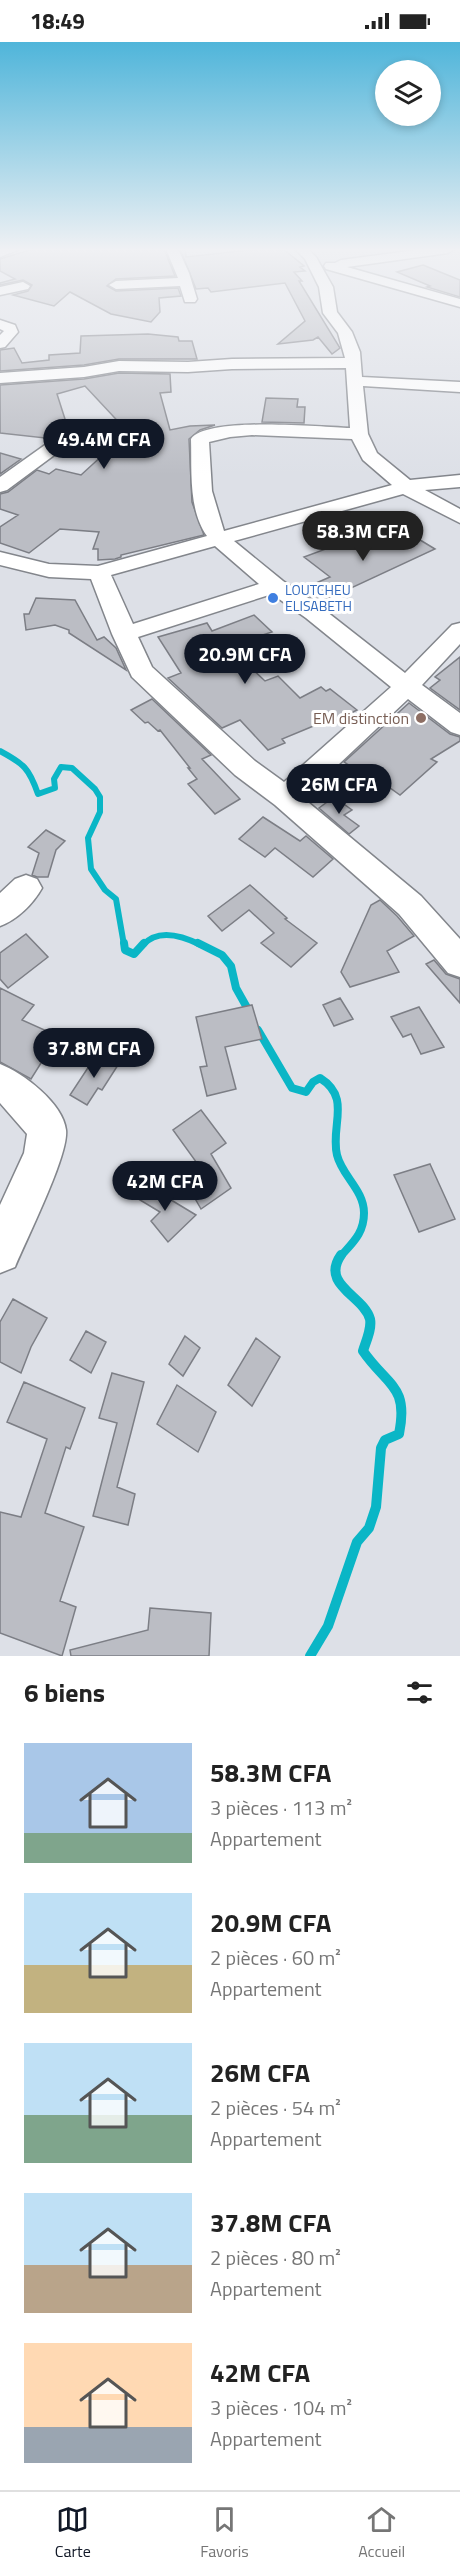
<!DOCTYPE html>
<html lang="fr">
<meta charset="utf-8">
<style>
:root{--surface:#fff;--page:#f2f2f2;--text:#222;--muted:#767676;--line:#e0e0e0;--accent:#111827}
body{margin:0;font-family:"Titillium Web",sans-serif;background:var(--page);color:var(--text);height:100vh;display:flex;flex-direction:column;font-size:22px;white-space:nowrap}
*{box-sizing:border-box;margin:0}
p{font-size:20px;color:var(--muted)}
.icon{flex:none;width:33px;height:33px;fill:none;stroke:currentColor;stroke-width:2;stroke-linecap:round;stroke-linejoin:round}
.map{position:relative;height:1614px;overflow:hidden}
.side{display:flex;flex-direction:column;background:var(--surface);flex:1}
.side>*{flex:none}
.tools{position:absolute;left:375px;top:18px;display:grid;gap:12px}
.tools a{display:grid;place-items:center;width:66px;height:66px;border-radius:50%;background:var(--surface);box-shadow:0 3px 9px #0003;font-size:30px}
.price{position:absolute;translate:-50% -51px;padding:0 14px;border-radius:21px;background:var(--accent);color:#fff;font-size:20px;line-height:39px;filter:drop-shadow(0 2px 3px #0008)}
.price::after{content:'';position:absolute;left:50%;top:36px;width:18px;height:14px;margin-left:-9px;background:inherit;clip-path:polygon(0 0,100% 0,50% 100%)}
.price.on{background:#222;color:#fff}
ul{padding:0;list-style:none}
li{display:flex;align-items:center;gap:18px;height:150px;padding:0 24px}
li span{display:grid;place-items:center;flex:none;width:168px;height:120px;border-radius:0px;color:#555}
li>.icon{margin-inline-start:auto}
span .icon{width:72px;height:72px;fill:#fffc;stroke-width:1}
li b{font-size:26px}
h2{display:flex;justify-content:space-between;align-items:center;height:72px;padding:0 24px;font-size:26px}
.status{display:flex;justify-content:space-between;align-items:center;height:42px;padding:0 30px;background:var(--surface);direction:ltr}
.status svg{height:16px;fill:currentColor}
.menu{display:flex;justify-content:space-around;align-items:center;height:84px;border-top:2px solid var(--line);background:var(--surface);font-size:16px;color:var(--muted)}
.menu a{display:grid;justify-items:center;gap:3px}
.menu .on{color:var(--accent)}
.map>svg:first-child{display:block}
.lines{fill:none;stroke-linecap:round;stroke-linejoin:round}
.stream-far2{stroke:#0ab6c6;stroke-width:6}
.stream-far1{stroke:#0ab6c6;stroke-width:8}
.stream{stroke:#0ab6c6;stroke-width:10}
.building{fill:#bbbdc4;stroke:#7c7e85;stroke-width:1.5}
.minor-casing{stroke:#83868c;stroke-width:3}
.minor{fill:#fff;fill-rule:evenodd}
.shop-dot{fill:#3f7fe0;stroke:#fff;stroke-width:2}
.education-dot{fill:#8d6e63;stroke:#fff;stroke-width:2}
.labels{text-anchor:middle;stroke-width:6;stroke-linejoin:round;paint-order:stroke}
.far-shop-label{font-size:14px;fill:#366cbe;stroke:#fff;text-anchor:start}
.education-label{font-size:16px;fill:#785e54;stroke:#fff;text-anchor:end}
</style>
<div class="status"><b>18:49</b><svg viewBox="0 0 49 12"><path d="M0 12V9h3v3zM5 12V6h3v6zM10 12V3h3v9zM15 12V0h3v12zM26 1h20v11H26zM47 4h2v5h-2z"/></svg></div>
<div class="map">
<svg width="460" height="1614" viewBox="0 0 460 1614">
<rect width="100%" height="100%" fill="#dde0e7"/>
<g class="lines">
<path class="stream-far2" d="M 0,709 C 24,722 29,726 38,752 L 55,746 L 54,737 L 61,725 L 72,726 L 95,747 L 100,755 L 100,770 L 88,796 L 91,827 L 105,848 L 116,857 L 124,903
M 143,903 C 158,886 183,894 201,903"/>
<path class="stream-far1" d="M 124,901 L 125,908 L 134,912 L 144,901
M 198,901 L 222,913 L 231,924 L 236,946 L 250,971
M 258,988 L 292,1046 L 306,1050 L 313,1040 L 320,1036 C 352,1056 330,1084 337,1113 C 342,1134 364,1148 364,1171 C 364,1192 352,1201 340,1215"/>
<path class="stream" d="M 310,1614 L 328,1584 L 357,1500 L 369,1486 L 376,1465 L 381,1406 L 385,1398 L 399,1392 C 409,1343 387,1344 363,1309 C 366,1299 372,1287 370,1277 C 364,1254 320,1243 341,1213"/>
</g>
<path class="building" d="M 33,207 L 164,207 L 175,234 L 116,237 L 107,244 L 116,249 L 178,246 L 181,254 L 159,256 L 160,270 L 151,280 L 111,272 L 70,250 L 54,264 L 13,253 L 28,249 L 32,243 L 23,238 L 0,243 L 0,241 L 15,237 L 0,229 L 0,217 Z
M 180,207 L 185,207 L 186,215 L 259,207 L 282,207 L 287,210 L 304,224 L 300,225 L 305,229 L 294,230 L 302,239 L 299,239 L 340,306 L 332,312 L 318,295 L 313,298 L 278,302 L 305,279 L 285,241 L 211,250 L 208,246 L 196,247 Z
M 423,223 L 460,238 L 460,255 L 427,245 L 430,244 L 397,230 Z
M 148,292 L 178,295 L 179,299 L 192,299 L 197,317 L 119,317 L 84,323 L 0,329 L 0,308 L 14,306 L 22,321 L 49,318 L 49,313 L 80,311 L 81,294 Z
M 119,331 L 170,332 L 171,350 L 160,351 L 170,388 L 190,384 L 215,383 L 200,388 L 189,397 L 192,460 L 204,493 L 121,513 L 121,515 L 115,517 L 98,518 L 98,507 L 93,507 L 99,490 L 60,487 L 29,511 L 0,501 L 0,485 L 18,473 L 0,467 L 0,452 L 8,450 L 37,428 L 49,432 L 56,427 L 81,433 L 129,389 L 127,389 L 85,344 L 57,352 L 72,399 L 0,391 L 0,343 L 84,337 Z
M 266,356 L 298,357 L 297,365 L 305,365 L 304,381 L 262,380 Z
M 0,411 L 21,417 L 0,432 Z
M 397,484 L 435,507 L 319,561 L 300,548 L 330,535 L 304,515 L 339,502 L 345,507 Z
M 36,556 L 75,558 L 97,598 L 104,595 L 116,606 L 126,628 L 69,591 L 69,588 L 55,583 L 26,588 L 24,572 L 29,572 Z
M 254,573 L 272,590 L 228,604 L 265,639 L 278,634 L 300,656 L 321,645 L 326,649 L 330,647 L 357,668 L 331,681 L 328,678 L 282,697 L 285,701 L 268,708 L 240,678 L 222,686 L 168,636 L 181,631 L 158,595 L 207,581 L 212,589 Z
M 460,615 L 460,668 L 430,646 L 440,638 L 435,635 Z
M 152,657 L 211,713 L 202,717 L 240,757 L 215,772 L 188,742 L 197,737 L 188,726 L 190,726 L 160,688 L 158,689 L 148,680 L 145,681 L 131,668 Z
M 409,661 L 450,692 L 460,695 L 460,699 L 431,717 L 437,720 L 400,753 L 376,736 L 373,739 L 344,720 Z
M 334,755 L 352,768 L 344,773 L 359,784 L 349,792 L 319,766 Z
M 263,775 L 300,799 L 306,794 L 333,817 L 313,835 L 275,806 L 265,815 L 239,797 Z
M 46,788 L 65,799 L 56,808 L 48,835 L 37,835 L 32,833 L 39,811 L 28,805 Z
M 250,843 L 287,876 L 285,877 L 317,901 L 291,925 L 261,901 L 274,891 L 249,868 L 222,889 L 208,874 Z
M 380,858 L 397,874 L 414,894 L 387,909 L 399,930 L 350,945 L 341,930 L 371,863 Z
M 26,892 L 48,915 L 8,946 L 0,937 L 0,911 Z
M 434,918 L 446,932 L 460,937 L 460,961 L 426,922 Z
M 0,946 L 34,963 L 22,978 L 58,994 L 31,1037 L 0,1020 Z
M 340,956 L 353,977 L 334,984 L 323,963 Z
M 252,963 L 262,997 L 225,1005 L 236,1047 L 207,1054 L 200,1025 L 207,1024 L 196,975 Z
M 419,965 L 444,1005 L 421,1012 L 411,992 L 403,995 L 391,975 Z
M 97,1012 L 118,1023 L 102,1048 L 98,1046 L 87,1063 L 70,1053 Z
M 201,1068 L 226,1101 L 211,1112 L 231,1146 L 201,1167 L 185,1139 L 202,1128 L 173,1088 Z
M 430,1122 L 455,1177 L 419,1190 L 394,1133 Z
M 143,1141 L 196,1173 L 168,1200 L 151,1179 L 160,1170 L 135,1155 Z
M 13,1257 L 47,1276 L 31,1305 L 21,1331 L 0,1320 L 0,1280 Z
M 86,1289 L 106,1300 L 91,1331 L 70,1318 Z
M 185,1294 L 200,1306 L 183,1334 L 169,1322 Z
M 256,1296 L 280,1315 L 252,1364 L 228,1343 Z
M 112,1331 L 144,1340 L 117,1445 L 135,1452 L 128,1483 L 93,1474 L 117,1381 L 99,1376 Z
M 24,1340 L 85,1366 L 70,1407 L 66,1405 L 45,1471 L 84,1485 L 60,1559 L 76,1565 L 62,1614 L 0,1591 L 0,1470 L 21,1475 L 47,1397 L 7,1380 Z
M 177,1343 L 216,1370 L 198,1410 L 157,1382 Z
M 150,1566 L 211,1571 L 209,1614 L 71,1614 L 70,1608 L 148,1588 Z"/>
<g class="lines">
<defs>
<path id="minor" d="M 0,207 L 20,207 L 0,215 Z
M 166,207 L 178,207 L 189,231 L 197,257 L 195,260 L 185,260 L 180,244 L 116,247 L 109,243 L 116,239 L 178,236 Z
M 295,207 L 308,207 L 316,215 L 333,245 L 337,270 L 352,290 L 360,310 L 362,335 L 460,340 L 460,350 L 363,344 L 368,392 L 377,411 L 410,438 L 460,433 L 460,445 L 425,448 L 460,467 L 460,481 L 403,452 L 234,499 L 283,539 L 322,566 L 405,631 L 452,583 L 460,581 L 460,602 L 422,643 L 460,671 L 460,693 L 451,690 L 408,657 L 303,756 L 421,854 L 460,897 L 460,935 L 448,931 L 399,872 L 275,763 L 235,733 L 132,635 L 112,592 L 91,537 L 49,535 L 0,523 L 0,510 L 49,522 L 98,524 L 207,494 C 188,468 192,427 191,397 C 207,374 321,385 350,386 L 346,326 L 232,327 L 188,330 L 119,329 L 84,335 L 0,341 L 0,331 L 84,325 L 119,319 L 188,320 L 232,317 L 345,316 L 338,291 L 323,271 L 319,245 L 305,217 ZM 252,393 L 352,397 L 363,418 L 392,443 L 224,489 L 212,449 L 209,400 L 230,395 ZM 215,504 L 259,542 L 133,582 L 111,533 ZM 272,552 L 306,576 L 391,645 L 284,740 L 255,719 L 152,625 L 138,595 Z
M 425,207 L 454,207 L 448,211 L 347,225 L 460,257 L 460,265 L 326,227 L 324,224 L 326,221 L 335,221 L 341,218 Z
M 23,240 L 30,244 L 28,247 L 0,253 L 0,245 Z
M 0,278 L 15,283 L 18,290 L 5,305 L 0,306 L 0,293 L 4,289 L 0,287 Z
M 51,402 L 57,403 L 60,407 L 57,411 L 7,448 L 0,450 L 0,435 L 45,403 Z
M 26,833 L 37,837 L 42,846 C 33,862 17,878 0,884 L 0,851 L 15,837 Z
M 0,1022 C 23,1031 63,1061 66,1088 C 69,1113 26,1198 15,1225 L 0,1231 L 0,1163 L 24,1111 L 27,1092 L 0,1061 Z"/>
</defs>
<use href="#minor" class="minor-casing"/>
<use href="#minor" class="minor"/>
</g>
<linearGradient id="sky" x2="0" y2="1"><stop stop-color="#4fb5da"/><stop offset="0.48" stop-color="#f0f1f4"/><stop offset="1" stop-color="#f0f1f4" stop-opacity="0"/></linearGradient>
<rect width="460" height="433" fill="url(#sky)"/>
<circle class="shop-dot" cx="273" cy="556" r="6"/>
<circle class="education-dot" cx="421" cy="676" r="6"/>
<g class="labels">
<g class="far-shop-label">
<text x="285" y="553">LOUTCHEU<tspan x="285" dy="16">ELISABETH</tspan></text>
</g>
<g class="education-label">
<text x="409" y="682">EM distinction</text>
</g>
</g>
</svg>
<div class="tools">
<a><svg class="icon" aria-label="layers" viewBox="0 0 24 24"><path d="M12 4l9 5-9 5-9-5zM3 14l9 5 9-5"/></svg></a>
</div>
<b class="price" style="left:104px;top:428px">49.4M CFA</b>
<b class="price on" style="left:363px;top:520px">58.3M CFA</b>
<b class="price" style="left:245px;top:643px">20.9M CFA</b>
<b class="price" style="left:339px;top:773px">26M CFA</b>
<b class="price" style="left:94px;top:1037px">37.8M CFA</b>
<b class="price" style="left:165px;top:1170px">42M CFA</b>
</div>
<section class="side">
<h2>6 biens<svg class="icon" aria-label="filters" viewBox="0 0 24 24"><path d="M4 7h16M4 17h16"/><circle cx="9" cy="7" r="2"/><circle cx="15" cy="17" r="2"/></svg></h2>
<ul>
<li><span style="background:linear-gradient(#a9c7e8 75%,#7fa58c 0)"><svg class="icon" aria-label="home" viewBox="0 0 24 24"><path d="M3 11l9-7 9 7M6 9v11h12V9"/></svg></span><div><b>58.3M CFA</b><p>3 pièces · 113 m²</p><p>Appartement</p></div></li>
<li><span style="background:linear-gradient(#bfe0f5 60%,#c2b280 0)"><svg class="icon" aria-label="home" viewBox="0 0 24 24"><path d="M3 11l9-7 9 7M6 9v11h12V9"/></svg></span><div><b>20.9M CFA</b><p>2 pièces · 60 m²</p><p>Appartement</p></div></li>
<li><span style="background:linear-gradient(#bfe0f5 60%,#7fa58c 0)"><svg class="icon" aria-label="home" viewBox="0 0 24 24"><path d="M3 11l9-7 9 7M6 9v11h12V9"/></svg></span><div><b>26M CFA</b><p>2 pièces · 54 m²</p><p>Appartement</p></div></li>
<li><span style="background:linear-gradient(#bfe0f5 60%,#b9a48a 0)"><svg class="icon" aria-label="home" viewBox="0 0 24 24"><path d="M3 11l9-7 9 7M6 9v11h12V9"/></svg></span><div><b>37.8M CFA</b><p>2 pièces · 80 m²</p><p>Appartement</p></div></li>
<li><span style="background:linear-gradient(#ffd9b3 70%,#9aa5b1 0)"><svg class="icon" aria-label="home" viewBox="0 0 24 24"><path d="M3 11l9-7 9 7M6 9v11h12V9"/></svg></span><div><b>42M CFA</b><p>3 pièces · 104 m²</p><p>Appartement</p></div></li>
</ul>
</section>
<nav class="menu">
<a class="on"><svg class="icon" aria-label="map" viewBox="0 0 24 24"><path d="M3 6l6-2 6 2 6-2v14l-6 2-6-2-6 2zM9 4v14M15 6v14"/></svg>Carte</a>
<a><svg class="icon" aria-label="saved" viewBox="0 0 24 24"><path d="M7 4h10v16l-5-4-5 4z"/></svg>Favoris</a>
<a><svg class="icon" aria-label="home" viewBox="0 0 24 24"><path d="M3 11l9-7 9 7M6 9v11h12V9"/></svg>Accueil</a>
</nav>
